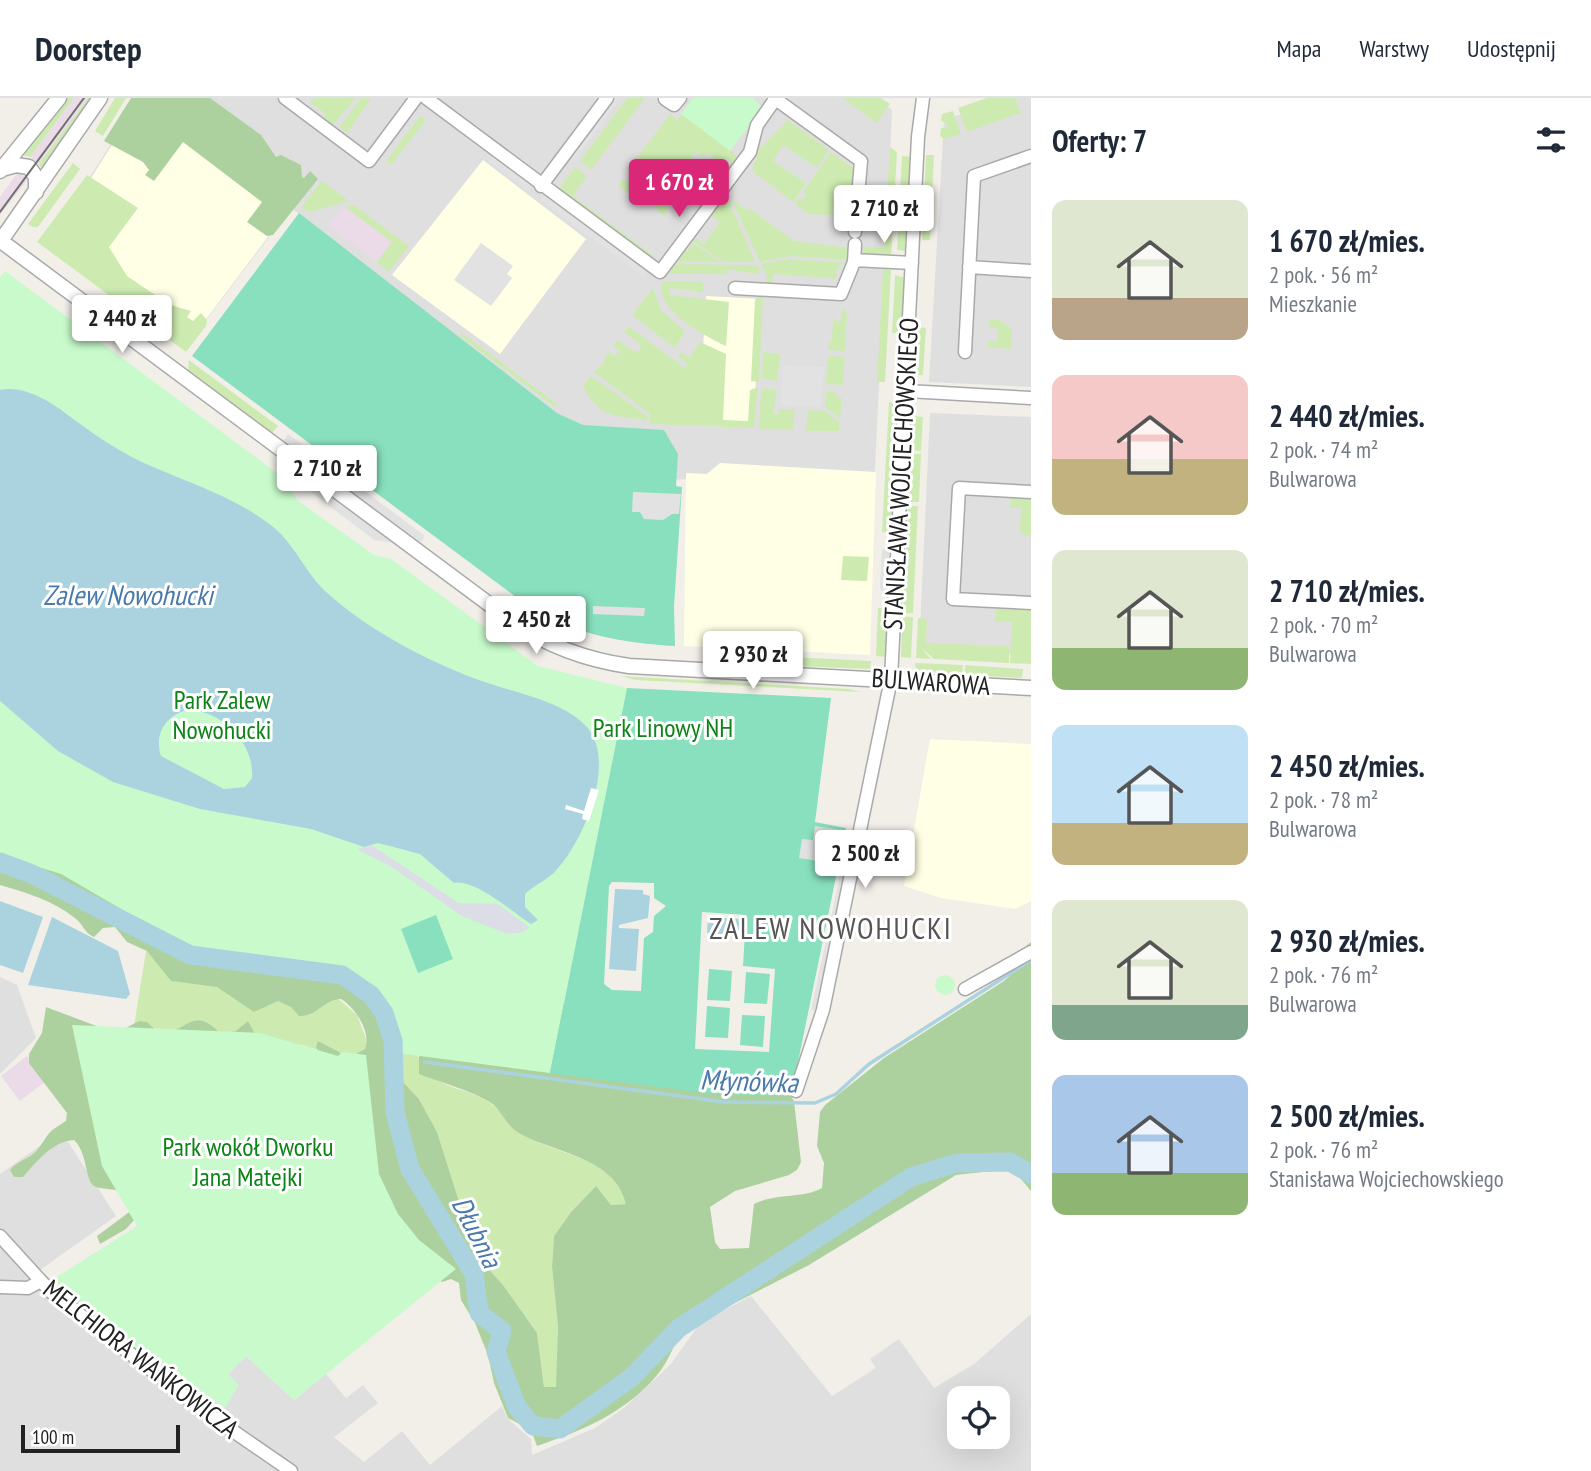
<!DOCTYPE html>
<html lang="pl">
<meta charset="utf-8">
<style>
:root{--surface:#fff;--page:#f2f2f3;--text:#1f2937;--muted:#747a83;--line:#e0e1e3;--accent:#db2777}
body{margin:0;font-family:"PT Sans Narrow",sans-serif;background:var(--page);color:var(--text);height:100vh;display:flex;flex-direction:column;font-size:26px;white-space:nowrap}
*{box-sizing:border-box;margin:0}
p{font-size:23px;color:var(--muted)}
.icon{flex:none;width:38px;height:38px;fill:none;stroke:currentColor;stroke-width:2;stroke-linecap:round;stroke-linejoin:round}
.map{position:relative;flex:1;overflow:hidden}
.drawer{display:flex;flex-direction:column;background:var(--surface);width:560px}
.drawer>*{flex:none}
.fabs{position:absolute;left:947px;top:1288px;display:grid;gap:14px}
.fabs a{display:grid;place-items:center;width:63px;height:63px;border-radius:14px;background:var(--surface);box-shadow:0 7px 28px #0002;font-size:35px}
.scale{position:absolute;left:21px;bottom:18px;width:159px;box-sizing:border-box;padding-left:7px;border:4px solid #222;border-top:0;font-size:19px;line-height:24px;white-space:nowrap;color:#222;-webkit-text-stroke:5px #fff;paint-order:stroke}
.price{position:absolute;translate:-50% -60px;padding:0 16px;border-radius:7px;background:#fff;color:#222;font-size:23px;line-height:46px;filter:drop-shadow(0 2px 4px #0008)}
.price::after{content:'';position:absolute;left:50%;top:42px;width:21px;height:16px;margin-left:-10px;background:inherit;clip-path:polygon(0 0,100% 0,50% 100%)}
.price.current{background:var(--accent);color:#fff}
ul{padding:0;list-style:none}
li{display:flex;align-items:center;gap:21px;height:175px;padding:0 21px}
li span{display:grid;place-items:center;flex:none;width:196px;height:140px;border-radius:14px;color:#555}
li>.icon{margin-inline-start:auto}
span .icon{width:84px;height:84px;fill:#fffc;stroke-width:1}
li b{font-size:30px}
h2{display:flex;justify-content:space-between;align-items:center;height:84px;padding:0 21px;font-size:30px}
header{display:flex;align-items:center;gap:42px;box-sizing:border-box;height:98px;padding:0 35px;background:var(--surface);border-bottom:2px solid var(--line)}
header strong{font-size:33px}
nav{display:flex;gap:38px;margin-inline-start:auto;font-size:24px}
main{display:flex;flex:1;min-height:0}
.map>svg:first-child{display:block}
.residential{fill:#e0dfdf;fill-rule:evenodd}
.industrial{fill:#ebdbe8}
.education{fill:#ffffe5}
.grass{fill:#cdebb0}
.forest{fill:#add19e;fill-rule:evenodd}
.park{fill:#c8facc}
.pitch{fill:#88e0be;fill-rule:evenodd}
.parking{fill:#e2e2e2}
.plaza{fill:#dddde8}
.water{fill:#aad3df;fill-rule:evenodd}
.pier{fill:#fff}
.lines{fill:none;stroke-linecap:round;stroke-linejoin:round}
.stream{stroke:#aad3df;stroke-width:3.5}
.river{stroke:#aad3df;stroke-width:19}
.minor-casing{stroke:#a9a9a9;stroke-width:15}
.tertiary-casing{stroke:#a9a9a9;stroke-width:17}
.minor{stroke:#fff;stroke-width:12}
.tertiary{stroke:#fff;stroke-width:14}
.tram{stroke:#707070;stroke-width:2}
.labels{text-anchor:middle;stroke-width:6;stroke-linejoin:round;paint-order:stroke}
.street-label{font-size:26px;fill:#222;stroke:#fff}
.park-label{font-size:26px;fill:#0c8416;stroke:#fff}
.water-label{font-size:28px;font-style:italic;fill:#4a7aab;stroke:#fff}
.quarter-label{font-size:30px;letter-spacing:2px;fill:#555;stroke:#fff}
</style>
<header>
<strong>Doorstep</strong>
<nav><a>Mapa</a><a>Warstwy</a><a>Udostępnij</a></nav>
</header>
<main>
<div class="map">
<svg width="1031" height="1373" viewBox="0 0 1031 1373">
<rect width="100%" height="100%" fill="#f2efe9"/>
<path class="residential" d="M 140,0 L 877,0 L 892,12 L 867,540 L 753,379 L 636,383 L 583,327 L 557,315 L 291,110 L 189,245 L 50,142 Z
M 1008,0 L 1031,0 L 1031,289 L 929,284 L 944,22 Z
M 930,315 L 1031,319 L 1031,557 L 919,552 Z
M 0,879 L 17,887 L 36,940 L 0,976 Z
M 61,1033 L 116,1118 L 40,1172 L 136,1252 L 141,1248 L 224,1310 L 227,1277 L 246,1258 L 294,1302 L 326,1276 L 346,1300 L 363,1287 L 378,1305 L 334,1339 L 364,1364 L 402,1333 L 430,1367 L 502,1308 L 507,1320 L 531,1341 L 532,1357 L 595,1330 L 625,1309 L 671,1266 L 700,1225 L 751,1198 L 832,1298 L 876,1270 L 870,1261 L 899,1241 L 934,1290 L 974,1266 L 1031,1216 L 1031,1373 L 0,1373 L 0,1076 ZM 959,1300 L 998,1300 L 998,1339 L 959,1339 Z"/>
<path class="industrial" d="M 74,0 L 88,0 L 39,66 L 30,59 Z
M 18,74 L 28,81 L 0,117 L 0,99 Z
M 344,108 L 392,144 L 377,164 L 328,128 Z
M 27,958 L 46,983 L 20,1003 L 1,978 Z"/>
<path class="education" d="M 184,32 L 292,107 L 189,244 L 52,142 L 115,42 Z
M 483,62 L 586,141 L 500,256 L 392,177 Z
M 706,198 L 761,201 L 753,329 L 699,328 Z
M 720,365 L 876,374 L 870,557 L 684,548 L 686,375 L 707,376 Z
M 930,641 L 1031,646 L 1031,803 L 1015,811 L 941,800 L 904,788 Z"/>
<path class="grass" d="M 68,0 L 74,0 L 30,59 L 22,57 Z
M 88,0 L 92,0 L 43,74 L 39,66 Z
M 115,0 L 126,0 L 103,38 L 95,33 Z
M 314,0 L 356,0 L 331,29 L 326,25 L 323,14 L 310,4 Z
M 361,0 L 371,1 L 347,35 L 339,29 Z
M 627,0 L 645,0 L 591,72 L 580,63 Z
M 843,0 L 881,0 L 890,6 L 876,25 Z
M 987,0 L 1015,0 L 1021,15 L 967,34 L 958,10 Z
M 685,12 L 740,61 L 735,67 L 727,61 L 725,63 L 733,70 L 720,86 L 713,81 L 723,67 L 707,55 L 704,59 L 696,54 L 661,101 L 669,107 L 664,119 L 643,96 L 637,102 L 618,87 L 623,81 L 630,85 L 636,77 L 629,71 L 670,16 L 677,22 Z
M 953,13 L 961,36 L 944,41 L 940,38 L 941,30 L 946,30 L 947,25 L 941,23 L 942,16 Z
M 420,18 L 426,22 L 391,67 L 386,63 Z
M 788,22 L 829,52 L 817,70 L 783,47 L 773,63 L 806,85 L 793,104 L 752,73 L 759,51 Z
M 890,49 L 897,54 L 891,160 L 864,157 L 862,149 L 884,150 Z
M 831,54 L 857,73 L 856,100 L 845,103 L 844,110 L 853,111 L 852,118 L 809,116 L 795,106 L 799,99 L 803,102 L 807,97 L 803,94 Z
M 926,57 L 934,57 L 930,142 L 922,142 Z
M 902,58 L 911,59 L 906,153 L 897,152 Z
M 73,65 L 80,71 L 38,129 L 33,129 L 28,126 Z
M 575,69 L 587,78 L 573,98 L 654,158 L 652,162 L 558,92 Z
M 87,77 L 138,110 L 109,149 L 127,178 L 170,207 L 191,213 L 187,219 L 193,223 L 201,215 L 207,222 L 206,228 L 186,254 L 37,144 Z
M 322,83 L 349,103 L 309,114 L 301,109 Z
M 721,100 L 728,101 L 755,164 L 723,164 L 690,141 L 692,138 L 704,146 L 720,124 L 709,116 Z
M 732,102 L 747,112 L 749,110 L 794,143 L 850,150 L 849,162 L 791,158 L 760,164 Z
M 354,107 L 409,148 L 389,174 L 377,164 L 392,144 L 345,109 Z
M 693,145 L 720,164 L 675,163 L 683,151 L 687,154 Z
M 790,161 L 849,165 L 848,167 L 840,166 L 834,183 L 832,180 L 773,176 L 772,187 L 766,189 L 767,178 L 761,166 Z
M 673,166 L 757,167 L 761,173 L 756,176 L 727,171 L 727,176 L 671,176 L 669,172 Z
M 864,168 L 891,172 L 885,284 L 877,284 L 883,171 Z
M 895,177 L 905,180 L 902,225 L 897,235 L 892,235 Z
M 663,183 L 698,183 L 703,186 L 703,194 L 670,190 L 670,197 L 729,204 L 726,248 C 706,239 651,209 663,183 Z
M 653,190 L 661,212 L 685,233 L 675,250 L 632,217 Z
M 758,197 L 763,197 L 759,284 L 751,283 L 755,202 Z
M 842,210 L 847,215 L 845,253 L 828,252 L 829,244 L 832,243 L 833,218 L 836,223 L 841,223 Z
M 989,221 L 1000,222 L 1012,231 L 1011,251 L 988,249 L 988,243 L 997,243 L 998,230 L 989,229 Z
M 628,228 L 685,270 L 688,266 L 678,259 L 681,254 L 689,260 L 700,244 L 726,256 L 723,322 L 748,323 L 750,292 L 758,289 L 754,330 L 650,326 L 650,316 L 594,274 L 606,262 L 604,260 L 609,254 L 623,265 L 615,257 L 618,253 L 635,265 L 613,248 L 618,242 L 635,254 L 640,252 L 641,247 L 624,234 Z
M 917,229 L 926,230 L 923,277 L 915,277 Z
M 462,235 L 557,306 L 555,309 L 460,238 Z
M 763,254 L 780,256 L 777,283 L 762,280 Z
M 828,258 L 845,259 L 843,287 L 826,286 Z
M 189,262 L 278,328 L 272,335 L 188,272 Z
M 591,278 L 647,318 L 647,322 C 614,318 599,320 583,288 Z
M 766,290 L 777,292 L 773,316 L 779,316 L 779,311 L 794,311 L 793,332 L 759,331 L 761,292 Z
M 826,293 L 836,294 L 836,299 L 842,300 L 840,320 L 825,309 Z
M 889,304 L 898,306 L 892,435 L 882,434 Z
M 808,312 L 825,313 L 839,324 L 839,333 L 806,333 Z
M 913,318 L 923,319 L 921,353 L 911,352 Z
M 911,356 L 921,356 L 919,404 L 908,404 Z
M 1011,398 L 1031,399 L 1031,438 L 1025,437 L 1020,432 L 1021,410 L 1010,410 Z
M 908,408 L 918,408 L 913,515 L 903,515 Z
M 843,458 L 869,459 L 867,483 L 841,482 Z
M 996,508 L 1031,510 L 1031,566 L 1010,565 L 1012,524 L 995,523 Z
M 878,510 L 888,511 L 885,559 L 876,558 Z
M 902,518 L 913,519 L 911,560 L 901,559 Z
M 918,520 L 927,521 L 926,545 L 1009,548 L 1009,565 L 934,561 L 919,548 L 931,561 L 916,560 Z
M 770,558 L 871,563 L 870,571 L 770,567 Z
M 915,565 L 963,567 L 962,577 L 916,574 Z
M 965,567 L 1023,571 L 1022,580 L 965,577 Z
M 621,578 L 848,591 L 861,594 L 635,582 Z
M 146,853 L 336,899 L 357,917 L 368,946 L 362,957 L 338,958 L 302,947 L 134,928 Z
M 409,952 C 424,960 430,978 443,985 C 458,993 479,995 493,1007 C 507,1019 520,1036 538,1044 C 575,1061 613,1062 627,1106 L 611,1107 L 596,1088 L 571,1114 L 554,1138 L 552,1169 L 558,1229 L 557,1289 L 544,1289 L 537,1235 L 503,1187 L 476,1157 L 437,1034 L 419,1001 L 402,983 L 396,971 L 398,959 Z"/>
<path class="forest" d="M 131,0 L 210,0 L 261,37 L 276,59 L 281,57 L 301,67 L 302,79 L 304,80 L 310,73 L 318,81 L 273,137 L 267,138 L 247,124 L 262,104 L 183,44 L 154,83 L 145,77 L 149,72 L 143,64 L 104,43 Z
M 0,644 L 314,820 L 779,980 L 794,1003 L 801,1064 L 797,1072 L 789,1077 L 735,1093 L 710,1109 L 715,1144 L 720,1151 L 749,1150 L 754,1106 C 775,1095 802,1101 822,1090 L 824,1065 L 817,1048 L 820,1014 L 825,1007 L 884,960 L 1004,883 L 1022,867 L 1025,849 L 1031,844 L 1031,1093 L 1016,1075 L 1009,1071 L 956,1077 L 809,1167 L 686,1230 C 675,1242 671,1258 661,1272 C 630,1313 584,1332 537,1348 L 531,1332 L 508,1320 L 494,1285 L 488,1257 L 475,1225 L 461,1202 L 459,1185 L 451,1181 L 442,1184 L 411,1165 L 316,949 L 318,943 L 339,954 L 345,962 L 365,951 C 372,935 355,909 341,901 C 324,901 317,919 299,918 L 291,909 L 278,903 L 254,914 L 217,889 L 171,883 L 147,853 L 127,844 L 115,829 L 103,830 L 94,839 C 84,835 83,826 75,820 C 52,802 27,795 0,787 ZM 409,952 L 419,957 L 419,976 C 437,983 481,996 494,1007 C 503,1016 508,1029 519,1035 C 556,1056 615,1059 626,1106 L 611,1107 L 596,1088 L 571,1114 L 554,1138 L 552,1169 L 558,1229 L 556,1289 L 544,1289 L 537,1235 L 503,1187 L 476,1157 L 437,1034 L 419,1001 L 402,983 L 396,971 L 399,959 Z
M 46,909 L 107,932 L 124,931 L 139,923 L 147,924 L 160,936 C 189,934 192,906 221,936 L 236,933 L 248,923 L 256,938 L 145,1110 L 126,1131 L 100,1146 L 97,1138 L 132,1112 L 122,1094 C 114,1090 101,1092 94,1088 C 84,1081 88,1055 74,1042 C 53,1043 36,1064 23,1079 L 14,1079 L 10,1072 C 18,1062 32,1060 38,1051 C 51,1034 45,1036 66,1023 L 67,1015 L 29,965 L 29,956 L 42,935 Z"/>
<path class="park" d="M 693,0 L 752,0 L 763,9 L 730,53 L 681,16 Z
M 5,173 L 285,381 L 297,402 L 374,457 L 391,461 L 538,568 L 627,590 L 550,975 L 397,955 L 388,924 L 372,900 L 341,879 L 229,862 L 197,850 L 128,815 L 61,776 L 0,757 L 0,179 Z
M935 887a10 10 0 1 1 20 0a10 10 0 1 1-20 0Z
M 72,927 L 260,935 L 338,958 L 343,954 L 366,957 L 379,1076 L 398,1116 L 419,1142 L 456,1171 L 294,1302 L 246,1258 L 228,1276 L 239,1287 L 225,1310 L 142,1249 L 137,1252 L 52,1182 L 137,1128 L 102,1068 Z"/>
<path class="pitch" d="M 299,115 L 557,315 L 583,327 L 664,332 L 678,356 L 676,388 L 682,389 L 674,508 L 675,548 C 622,545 578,537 531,510 L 192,258 Z
M 627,590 L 831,600 L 815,724 L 846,730 L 791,998 L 712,996 L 550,975 ZM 612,784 L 654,785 L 654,800 L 666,808 L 654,818 L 653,834 L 644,840 L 641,893 L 612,892 L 604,886 L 609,788 ZM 702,814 L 746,817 L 743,868 L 775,871 L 769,954 L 695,951 Z
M 436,817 L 453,861 L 418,875 L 401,831 Z
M 709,871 L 732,873 L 730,903 L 707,902 Z
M 746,874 L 770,876 L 767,906 L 744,905 Z
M 707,908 L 730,910 L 728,940 L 705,939 Z
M 742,917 L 765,918 L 763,949 L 740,947 Z"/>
<path class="parking" d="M 613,0 L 621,0 L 575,62 L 569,58 Z
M 497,59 L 522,77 L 531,89 L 528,93 L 488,63 Z
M 542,98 L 556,104 L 648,171 L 643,178 L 540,102 Z
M 481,145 L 513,168 L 507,176 L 512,180 L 491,208 L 454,182 Z
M 783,267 L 824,269 L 821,309 L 781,307 Z
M 909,331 L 912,335 L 901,532 L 898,535 Z
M 288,336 L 425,438 L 420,445 L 283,343 Z
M 301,375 L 349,411 L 395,445 L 374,442 L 311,394 Z
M 633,394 L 681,396 L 679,416 L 672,416 L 663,422 L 644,421 L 640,414 L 632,414 Z
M 892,438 L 888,509 L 880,490 L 882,453 Z
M 593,508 L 645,510 L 644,518 L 593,516 Z
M 815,728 L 843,732 L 837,766 L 799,760 L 802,741 L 813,742 Z
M 844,759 L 850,764 L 821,913 L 811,912 Z"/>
<path class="plaza" d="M 371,747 L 459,805 L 498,806 L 530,830 L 519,835 L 507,836 L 462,818 L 393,770 L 357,751 Z"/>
<path class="water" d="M 0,292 C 23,287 50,303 68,317 C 92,335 116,352 144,365 C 188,385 232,397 272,428 C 294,445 305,474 325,493 C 366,531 424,561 476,581 C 510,594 561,601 587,629 C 617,664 584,741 558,770 C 549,782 535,786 525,796 L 525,809 L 538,822 L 531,826 C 514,815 474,780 454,785 L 420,756 L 378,745 L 364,749 L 311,731 L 200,711 L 113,684 L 58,653 L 0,603 ZM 186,612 C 220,611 255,644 252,680 L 245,689 L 224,691 L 161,658 C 154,636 165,619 186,612 Z
M 615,791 L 643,792 L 643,796 L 650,798 L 648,820 L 619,827 L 619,830 L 639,831 L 636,873 L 609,871 Z
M 0,803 L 43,819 L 23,875 L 0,867 Z
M 52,819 L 118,853 L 130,896 L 126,901 L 28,887 Z
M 708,819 L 740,821 L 739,838 L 707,835 Z"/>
<path class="pier" d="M 591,690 L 599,692 L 589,723 L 582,721 L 583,716 L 565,711 L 566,707 L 584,713 Z"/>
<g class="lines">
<path class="stream" d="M 392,940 L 401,943
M 425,964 L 724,1004 L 815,1005 L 836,996 L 869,966 L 1031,862"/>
<path class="river" d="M 0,764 L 32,776 L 190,857 L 342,877 L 371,897 L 384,915 L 393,943 L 395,1014 L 410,1071 L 474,1176 L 479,1215 L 502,1233 L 496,1254 L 517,1309 L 533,1328 L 560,1331 L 632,1279 L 679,1230 L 911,1079 L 957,1065 L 1010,1064 L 1031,1076"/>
<defs>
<path id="minor" d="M 285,0 L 369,63 L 416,0
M 426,0 L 660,174 L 750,54 L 757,27 L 776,0
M 774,0 L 861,63 L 855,134
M 665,1 L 674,7 L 680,0
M 541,88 L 607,0
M 854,162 L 912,165
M 969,169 L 1031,173
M 735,190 L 841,196 L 854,164 L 855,146
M 965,254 L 974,78 L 1031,58
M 907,293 L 1031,300
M 1031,394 L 959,390 L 953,501 L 1031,505
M 965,891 L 1031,854
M 796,993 L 823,912 L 891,581 L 918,39 L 923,0
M 0,1138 L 51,1194 L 204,1313 L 291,1373
M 0,1189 L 28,1190 L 39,1184"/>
<path id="tertiary" d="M 2,71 L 16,67 L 29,69 L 36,79 L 36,94
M 0,73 L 59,0
M 1,143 L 513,524 C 548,548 587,562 629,568 L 1031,590
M 0,144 L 100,0"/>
</defs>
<use href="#minor" class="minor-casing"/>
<use href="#tertiary" class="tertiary-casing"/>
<use href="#minor" class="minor"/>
<use href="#tertiary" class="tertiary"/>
<path class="tram" d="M 0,114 L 84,0"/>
</g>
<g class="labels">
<g class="street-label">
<text transform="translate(901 376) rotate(-87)" y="9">STANISŁAWA WOJCIECHOWSKIEGO</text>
<text transform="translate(931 584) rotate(4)" y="9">BULWAROWA</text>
<text transform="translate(141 1261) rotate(38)" y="9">MELCHIORA WAŃKOWICZA</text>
</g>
<g class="park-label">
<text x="222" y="611">Park Zalew<tspan x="222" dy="30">Nowohucki</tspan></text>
<text x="663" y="639">Park Linowy NH</text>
<text x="248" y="1058">Park wokół Dworku<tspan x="248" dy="30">Jana Matejki</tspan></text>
</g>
<g class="water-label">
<text x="128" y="507">Zalew Nowohucki</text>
<text transform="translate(749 983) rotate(2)" y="10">Młynówka</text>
<text transform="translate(477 1134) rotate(63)" y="10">Dłubnia</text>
</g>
<g class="quarter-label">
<text x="831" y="841">ZALEW NOWOHUCKI</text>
</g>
</g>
</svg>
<div class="fabs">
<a><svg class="icon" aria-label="locate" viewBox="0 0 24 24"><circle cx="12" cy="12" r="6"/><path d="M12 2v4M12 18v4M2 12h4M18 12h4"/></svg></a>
</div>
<div class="scale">100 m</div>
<b class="price current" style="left:679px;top:121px">1 670 zł</b>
<b class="price" style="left:884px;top:147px">2 710 zł</b>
<b class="price" style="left:122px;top:257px">2 440 zł</b>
<b class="price" style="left:327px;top:407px">2 710 zł</b>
<b class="price" style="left:536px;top:558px">2 450 zł</b>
<b class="price" style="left:753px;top:593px">2 930 zł</b>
<b class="price" style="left:865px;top:792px">2 500 zł</b>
</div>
<section class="drawer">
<h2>Oferty: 7<svg class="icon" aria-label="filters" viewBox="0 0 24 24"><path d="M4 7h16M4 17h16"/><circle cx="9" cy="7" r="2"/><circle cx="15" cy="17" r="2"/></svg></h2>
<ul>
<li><span style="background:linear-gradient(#dfe7d0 70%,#b9a48a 0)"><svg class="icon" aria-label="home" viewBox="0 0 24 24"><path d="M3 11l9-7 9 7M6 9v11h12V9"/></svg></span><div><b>1 670 zł/mies.</b><p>2 pok. · 56 m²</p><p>Mieszkanie</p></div></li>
<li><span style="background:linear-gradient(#f6c9c9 60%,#c2b280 0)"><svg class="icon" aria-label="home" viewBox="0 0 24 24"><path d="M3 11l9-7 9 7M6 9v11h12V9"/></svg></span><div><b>2 440 zł/mies.</b><p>2 pok. · 74 m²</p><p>Bulwarowa</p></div></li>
<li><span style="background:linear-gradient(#dfe7d0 70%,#8fb573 0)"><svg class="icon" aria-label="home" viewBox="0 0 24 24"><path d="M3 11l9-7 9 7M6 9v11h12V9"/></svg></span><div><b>2 710 zł/mies.</b><p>2 pok. · 70 m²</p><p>Bulwarowa</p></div></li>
<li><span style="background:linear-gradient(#bfe0f5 70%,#c2b280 0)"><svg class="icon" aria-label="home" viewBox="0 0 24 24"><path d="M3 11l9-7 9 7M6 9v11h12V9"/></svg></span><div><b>2 450 zł/mies.</b><p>2 pok. · 78 m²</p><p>Bulwarowa</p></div></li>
<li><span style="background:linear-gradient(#dfe7d0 75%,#7fa58c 0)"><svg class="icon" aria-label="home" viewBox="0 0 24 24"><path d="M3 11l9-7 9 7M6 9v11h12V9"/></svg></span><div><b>2 930 zł/mies.</b><p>2 pok. · 76 m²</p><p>Bulwarowa</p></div></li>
<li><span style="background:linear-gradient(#a9c7e8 70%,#8fb573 0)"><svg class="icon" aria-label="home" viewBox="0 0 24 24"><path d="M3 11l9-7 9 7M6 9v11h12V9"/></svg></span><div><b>2 500 zł/mies.</b><p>2 pok. · 76 m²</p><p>Stanisława Wojciechowskiego</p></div></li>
</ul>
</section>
</main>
